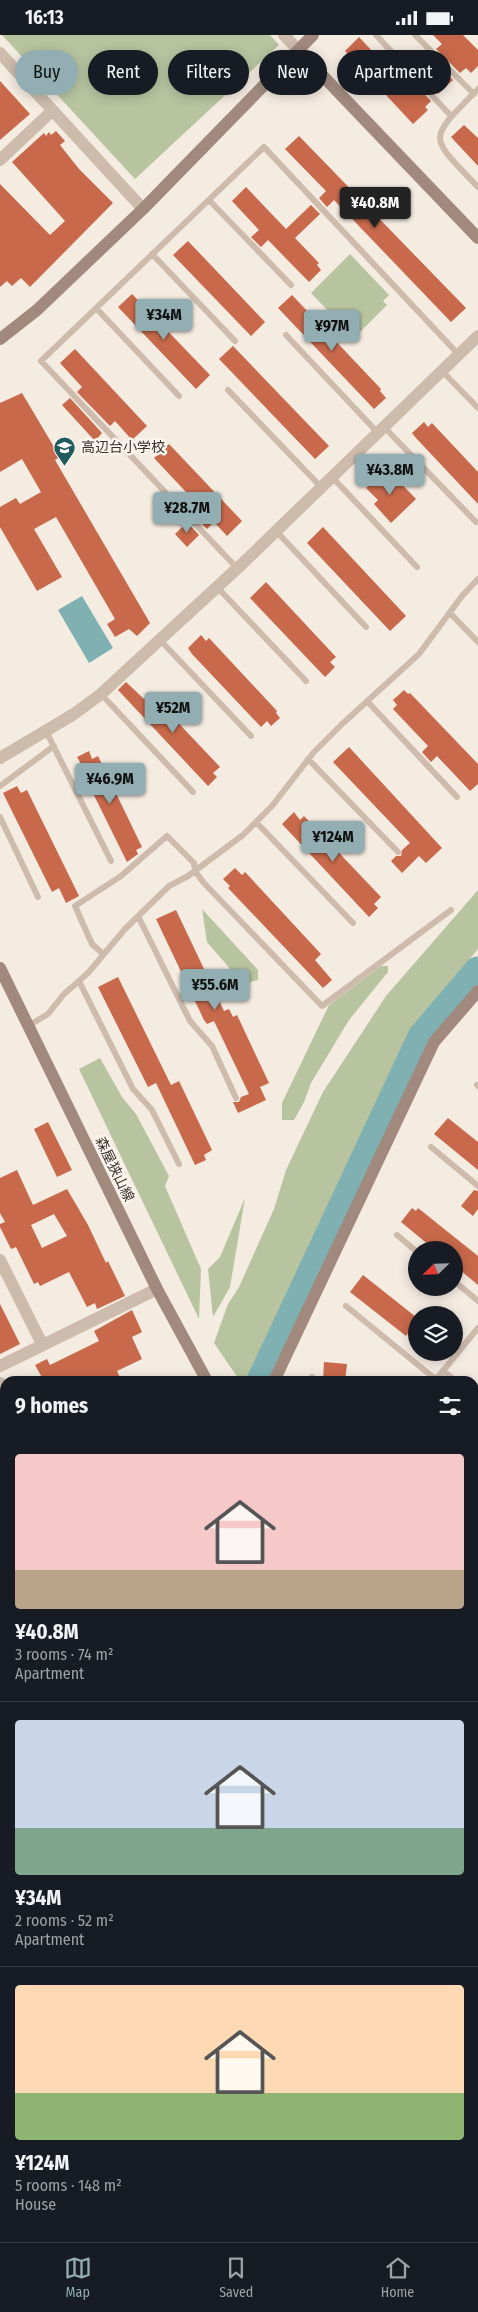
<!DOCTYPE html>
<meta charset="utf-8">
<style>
:root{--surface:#171b24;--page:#242831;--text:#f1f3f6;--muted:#9ea1a6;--line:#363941;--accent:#92aeb2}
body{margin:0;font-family:"Fira Sans Condensed","Noto Sans JP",sans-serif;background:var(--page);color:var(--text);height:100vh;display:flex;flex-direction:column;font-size:19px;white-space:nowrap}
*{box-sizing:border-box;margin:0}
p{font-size:16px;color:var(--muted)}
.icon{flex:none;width:28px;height:28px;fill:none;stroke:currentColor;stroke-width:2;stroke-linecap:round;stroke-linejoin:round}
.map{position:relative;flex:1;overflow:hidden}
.side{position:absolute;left:0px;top:1341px;width:479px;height:866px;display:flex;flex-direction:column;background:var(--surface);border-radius:15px 15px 0 0;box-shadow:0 2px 12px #0003}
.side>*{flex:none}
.banner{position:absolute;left:15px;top:15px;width:449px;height:45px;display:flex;gap:10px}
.needle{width:32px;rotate:247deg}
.fabs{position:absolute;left:408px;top:1206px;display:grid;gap:10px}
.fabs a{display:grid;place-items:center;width:55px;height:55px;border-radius:50%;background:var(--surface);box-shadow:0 2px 12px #0003;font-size:25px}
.price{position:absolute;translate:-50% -42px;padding:0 11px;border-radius:5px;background:var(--accent);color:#111;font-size:16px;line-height:32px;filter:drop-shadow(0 1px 2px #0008)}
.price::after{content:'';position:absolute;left:50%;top:30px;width:15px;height:11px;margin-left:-8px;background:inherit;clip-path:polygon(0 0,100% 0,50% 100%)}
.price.current{background:#222;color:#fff}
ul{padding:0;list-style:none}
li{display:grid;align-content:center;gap:10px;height:265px;padding:0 15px}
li+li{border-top:1px solid var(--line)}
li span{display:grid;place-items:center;height:155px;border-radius:5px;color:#555}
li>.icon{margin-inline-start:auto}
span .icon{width:90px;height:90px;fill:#fffc;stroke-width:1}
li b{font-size:21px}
h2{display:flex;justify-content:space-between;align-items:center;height:60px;padding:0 15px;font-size:21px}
.tag{padding:0 18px;border-radius:22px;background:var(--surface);box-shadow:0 2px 12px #0003;font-size:18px;line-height:45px}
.tag.current{background:var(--accent);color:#111}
.status{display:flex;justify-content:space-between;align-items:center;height:35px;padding:0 25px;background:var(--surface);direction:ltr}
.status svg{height:14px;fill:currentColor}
.dock{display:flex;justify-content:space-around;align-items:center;height:70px;border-top:1px solid var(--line);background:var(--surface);font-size:14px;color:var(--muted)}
.dock a{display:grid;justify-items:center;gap:2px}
.dock .current{color:var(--accent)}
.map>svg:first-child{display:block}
.green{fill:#b8c4a0}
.water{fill:#7fb0b2}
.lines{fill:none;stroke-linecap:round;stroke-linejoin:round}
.river{stroke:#7fb0b2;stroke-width:29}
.building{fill:#c8694b;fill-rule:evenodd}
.lane{stroke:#cdbbac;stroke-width:6}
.street{stroke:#cdbbac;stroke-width:12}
.secondary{stroke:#a18a7d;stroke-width:12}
.labels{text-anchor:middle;stroke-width:5;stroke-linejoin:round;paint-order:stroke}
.poi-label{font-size:14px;fill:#3b302b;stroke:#fbf5ee;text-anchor:start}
.street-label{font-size:14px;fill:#3b302b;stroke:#fbf5ee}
</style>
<div class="status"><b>16:13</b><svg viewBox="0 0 49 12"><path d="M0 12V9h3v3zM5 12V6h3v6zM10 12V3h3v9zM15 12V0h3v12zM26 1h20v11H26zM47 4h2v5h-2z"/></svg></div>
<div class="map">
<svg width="478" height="2207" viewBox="0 0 478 2207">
<rect width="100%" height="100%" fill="#f4ebe1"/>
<path class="green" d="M 2,0 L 270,0 L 279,10 L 135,144 Z
M 350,219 L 389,260 L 383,266 L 387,270 L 354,303 L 311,258 Z
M 478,855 L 478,914 L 413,992 L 260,1317 L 245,1346 L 240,1346 L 214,1308 L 228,1269 L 239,1252 L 274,1174 L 286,1135 L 323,1057 L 386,961 Z
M 202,874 L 258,935 L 258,945 L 243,949 L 207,907 Z
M 381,931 L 388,931 L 388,937 L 349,985 L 311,1048 L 304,1067 L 294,1085 L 282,1085 L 282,1068 L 329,970 Z
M 100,1023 L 122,1062 L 136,1079 L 169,1141 L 165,1151 L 201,1234 L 199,1284 L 79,1034 Z
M 245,1163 L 230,1252 L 213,1282 L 208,1234 L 220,1222 Z
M 0,1509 L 5,1513 L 5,1619 L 0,1620 Z
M 418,2203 L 424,2207 L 321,2207 L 320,2203 Z"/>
<path class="water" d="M 82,561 L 113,613 L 89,628 L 58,575 Z"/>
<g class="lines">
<path class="river" d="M 261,1346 L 422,1002 L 478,936
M 297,2202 L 298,2207"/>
</g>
<path class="building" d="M 433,0 L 463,0 L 478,15 L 478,31 L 471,38 L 466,33 L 460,38 L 436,14 L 442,9 Z
M 359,2 L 400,46 L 407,40 L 431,66 L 425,72 L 428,75 L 413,89 L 345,16 Z
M 429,21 L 453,45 L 438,59 L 414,34 Z
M 0,46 L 30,79 L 0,105 Z
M 464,90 L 478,103 L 478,131 L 451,102 Z
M 56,96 L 65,106 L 60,110 L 79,134 L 113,168 L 30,252 L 21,243 L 12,251 L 7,246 L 0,252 L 0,149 L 50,200 L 65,186 L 12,127 L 44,98 L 46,101 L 49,97 L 51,100 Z
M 299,101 L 466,273 L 451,287 L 334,165 L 327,172 L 319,163 L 326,156 L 285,114 Z
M 246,152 L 286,194 L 311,170 L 320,179 L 295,203 L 319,228 L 317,230 L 321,235 L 309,247 L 268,205 L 261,212 L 251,202 L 259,195 L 232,166 Z
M 188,206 L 265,287 L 251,301 L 173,220 Z
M 132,259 L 210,340 L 196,354 L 118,272 Z
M 292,260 L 381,354 L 380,356 L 386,363 L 374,374 L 278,273 Z
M 233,311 L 329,411 L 315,424 L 219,324 Z
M 75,314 L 147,391 L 132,405 L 115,386 L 110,391 L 77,357 L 82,352 L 60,328 Z
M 22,358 L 60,422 L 55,425 L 150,588 L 137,601 L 129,594 L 115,602 L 107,589 L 115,584 L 56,482 L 34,494 L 62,542 L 37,556 L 0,492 L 0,472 L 16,463 L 20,469 L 41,457 L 22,424 L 0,437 L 0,368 Z
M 70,363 L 102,398 L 95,406 L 62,370 Z
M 424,387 L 428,392 L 432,388 L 478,437 L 478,469 L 416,403 L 412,398 Z
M 169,409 L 242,486 L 227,501 L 214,487 L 207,494 L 194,481 L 202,474 L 154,423 Z
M 387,434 L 416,464 L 391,488 L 374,469 L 378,465 L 366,453 Z
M 187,487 L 199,500 L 187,512 L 175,499 Z
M 323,492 L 406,581 L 390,596 L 307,508 Z
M 266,547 L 336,622 L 330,627 L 335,632 L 325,642 L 250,563 Z
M 201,600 L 206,606 L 209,603 L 277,676 L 276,678 L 280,683 L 271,691 L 267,686 L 261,692 L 192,619 L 188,613 Z
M 126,647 L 144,664 L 150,658 L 220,732 L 213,738 L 217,742 L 208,751 L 118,655 Z
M 404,655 L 408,659 L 410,658 L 478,729 L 478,749 L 470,756 L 437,721 L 431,727 L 422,717 L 428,711 L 393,674 L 397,670 L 393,665 Z
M 349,712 L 442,813 L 426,828 L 419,821 L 402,838 L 391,826 L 396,821 L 401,821 L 402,815 L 410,808 L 333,727 Z
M 89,716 L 92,724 L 98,721 L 142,812 L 136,815 L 138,819 L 127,827 L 79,730 L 81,729 L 77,722 Z
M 17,751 L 21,758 L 27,755 L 79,861 L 66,868 L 59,853 L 52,857 L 3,758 Z
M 294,777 L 300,785 L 304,781 L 381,862 L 374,869 L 378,873 L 369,882 L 282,789 Z
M 235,833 L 242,840 L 245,837 L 321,919 L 315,925 L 332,945 L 323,953 L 228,853 L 230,851 L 223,844 Z
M 176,875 L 224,976 L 229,974 L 233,982 L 237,980 L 269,1048 L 260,1052 L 266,1065 L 238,1078 L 233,1067 L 239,1067 L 241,1062 L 249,1059 L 214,986 L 207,989 L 204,985 L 156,884 Z
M 118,942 L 169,1046 L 171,1050 L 179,1046 L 212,1115 L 204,1120 L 206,1125 L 195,1130 L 156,1048 L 148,1052 L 98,952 Z
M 448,1083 L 478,1107 L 478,1135 L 434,1099 Z
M 48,1087 L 72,1135 L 57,1142 L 34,1094 Z
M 17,1135 L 33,1170 L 67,1154 L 88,1190 L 106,1228 L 108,1226 L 125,1261 L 97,1274 L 95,1268 L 87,1272 L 69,1237 L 40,1251 L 38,1247 L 34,1249 L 16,1212 L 11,1214 L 0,1192 L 0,1189 L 5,1187 L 0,1178 L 0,1143 ZM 54,1179 L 67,1201 L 42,1213 L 31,1190 Z
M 474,1155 L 478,1156 L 478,1174 L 473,1181 L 461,1171 Z
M 412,1173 L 416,1176 L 418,1173 L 478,1221 L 478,1250 L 454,1230 L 454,1215 L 435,1215 L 401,1187 Z
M 363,1240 L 416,1282 L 416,1302 L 409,1297 L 406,1301 L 350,1257 Z
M 0,1269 L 20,1309 L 0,1319 Z
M 132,1275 L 142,1297 L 132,1302 L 142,1324 L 117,1336 L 122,1346 L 44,1346 L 35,1330 L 47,1324 L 50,1330 L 99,1306 L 94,1296 Z
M 324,1327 L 347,1329 L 345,1346 L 323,1346 Z"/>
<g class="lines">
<path class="lane" d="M 376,0 L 451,81
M 415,0 L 474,59
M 478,54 C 427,106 428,100 478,152
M 209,165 L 291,250
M 152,219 L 235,306
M 96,273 L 179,361
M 286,300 L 378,398
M 442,336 L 478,373
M 228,355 L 321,452
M 384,392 L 476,487
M 332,442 L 417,532
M 276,496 L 366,592
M 237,533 L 41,326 L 264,112 L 459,320
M 217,552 L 306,646
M 450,578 L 478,607
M 160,605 L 251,701
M 101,659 L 193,757
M 367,666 L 457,762
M 46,696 L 111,826
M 308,724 L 398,817
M 0,751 L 54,711
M 0,782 L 38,862
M 256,787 L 353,888
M 138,881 L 190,986 L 212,1011 L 236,1063
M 103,919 L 92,909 L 75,871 L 121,841 L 167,801 L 194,828 L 195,836 L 203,847 L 322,971 L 451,875
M 79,946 L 133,1054 L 152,1075 L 179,1129
M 28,991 L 48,979 L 64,959 L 88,938 L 125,894 L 169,851 L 188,841 L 243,800 L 272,771 L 314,717 L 341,690 L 419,619 L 462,561 L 478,544
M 477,1050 L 478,1051
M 431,1112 L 478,1151
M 397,1200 L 416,1216
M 454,1246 L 478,1266
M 346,1271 L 434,1343 L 438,1342 L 440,1346
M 443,1336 L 456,1346
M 438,1342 L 478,1293
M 312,1346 L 312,1342
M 474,1361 L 478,1364
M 474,1397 L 478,1393
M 474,1401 L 478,1408
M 474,1550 L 478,1557
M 474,1695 L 478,1701"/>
<path class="street" d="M 284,0 L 298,15
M 0,18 L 143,174
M 0,125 L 52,76
M 0,723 L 74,679 L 101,659 L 242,529 L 478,301
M 0,1225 L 42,1309
M 0,1331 L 157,1254
M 0,1348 L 5,1352
M 474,1477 L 478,1475
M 0,1498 L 5,1502
M 0,1628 L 5,1627
M 0,1739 L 5,1739
M 0,2017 L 5,2016
M 474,2174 L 478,2171
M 173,2202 L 174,2207
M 434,2202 L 437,2207
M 73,2207 L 73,2202"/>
<path class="secondary" d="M 298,15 L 478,203
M 0,304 L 37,275 L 143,174 L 313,0
M 0,933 L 157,1254 L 207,1346
M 274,1346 L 434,1007 L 478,956
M 474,1766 L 478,1773
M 281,2202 L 282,2207
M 309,2202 L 309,2207
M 0,2207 L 28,2202"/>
</g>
<defs>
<symbol id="school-pin" viewBox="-11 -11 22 30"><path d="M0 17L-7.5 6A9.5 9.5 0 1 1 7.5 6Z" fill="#1f5a5e" stroke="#fbf5ee"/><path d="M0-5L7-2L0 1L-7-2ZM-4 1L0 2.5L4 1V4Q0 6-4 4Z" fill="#fff"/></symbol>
</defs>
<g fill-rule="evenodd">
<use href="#school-pin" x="52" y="400" width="25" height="34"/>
</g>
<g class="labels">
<g class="poi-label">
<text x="81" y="417">高辺台小学校</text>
</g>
<g class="street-label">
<text transform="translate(115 1134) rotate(64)" y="5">森屋狭山線</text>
</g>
</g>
</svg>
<div class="fabs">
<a><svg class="needle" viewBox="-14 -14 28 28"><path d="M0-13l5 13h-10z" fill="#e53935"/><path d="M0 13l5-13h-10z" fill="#9ea1a6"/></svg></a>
<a><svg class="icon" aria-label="layers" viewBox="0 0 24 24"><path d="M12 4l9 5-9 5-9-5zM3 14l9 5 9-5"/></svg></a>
</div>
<b class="price current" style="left:375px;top:194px">¥40.8M</b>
<b class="price" style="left:164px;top:306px">¥34M</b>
<b class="price" style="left:332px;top:317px">¥97M</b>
<b class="price" style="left:390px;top:461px">¥43.8M</b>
<b class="price" style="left:187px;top:499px">¥28.7M</b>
<b class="price" style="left:173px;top:699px">¥52M</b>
<b class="price" style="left:110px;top:770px">¥46.9M</b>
<b class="price" style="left:333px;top:828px">¥124M</b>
<b class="price" style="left:215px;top:976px">¥55.6M</b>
<div class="banner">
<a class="tag current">Buy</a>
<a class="tag">Rent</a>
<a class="tag">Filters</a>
<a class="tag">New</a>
<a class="tag">Apartment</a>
</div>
<section class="side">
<h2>9 homes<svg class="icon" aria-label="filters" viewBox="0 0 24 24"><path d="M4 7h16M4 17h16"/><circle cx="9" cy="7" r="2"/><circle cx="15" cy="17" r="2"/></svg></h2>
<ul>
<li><span style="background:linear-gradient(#f6c9c9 75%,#b9a48a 0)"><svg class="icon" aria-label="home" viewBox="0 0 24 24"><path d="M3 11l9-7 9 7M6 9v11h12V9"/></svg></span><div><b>¥40.8M</b><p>3 rooms · 74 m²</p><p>Apartment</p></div></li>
<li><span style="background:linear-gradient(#c9d6e8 70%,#7fa58c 0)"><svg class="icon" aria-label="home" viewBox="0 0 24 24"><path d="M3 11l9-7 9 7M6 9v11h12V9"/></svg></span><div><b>¥34M</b><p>2 rooms · 52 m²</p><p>Apartment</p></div></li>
<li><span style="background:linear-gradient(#ffd9b3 70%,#8fb573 0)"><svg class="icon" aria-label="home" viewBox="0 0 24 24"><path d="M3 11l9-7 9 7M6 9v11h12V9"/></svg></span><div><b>¥124M</b><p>5 rooms · 148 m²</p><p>House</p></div></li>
</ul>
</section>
</div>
<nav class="dock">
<a class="current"><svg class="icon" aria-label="map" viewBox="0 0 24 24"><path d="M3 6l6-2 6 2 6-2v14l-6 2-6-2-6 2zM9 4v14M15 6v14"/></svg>Map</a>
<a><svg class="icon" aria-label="saved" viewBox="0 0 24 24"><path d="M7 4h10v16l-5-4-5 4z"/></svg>Saved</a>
<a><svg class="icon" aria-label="home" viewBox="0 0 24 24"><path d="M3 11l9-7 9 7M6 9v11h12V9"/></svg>Home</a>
</nav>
